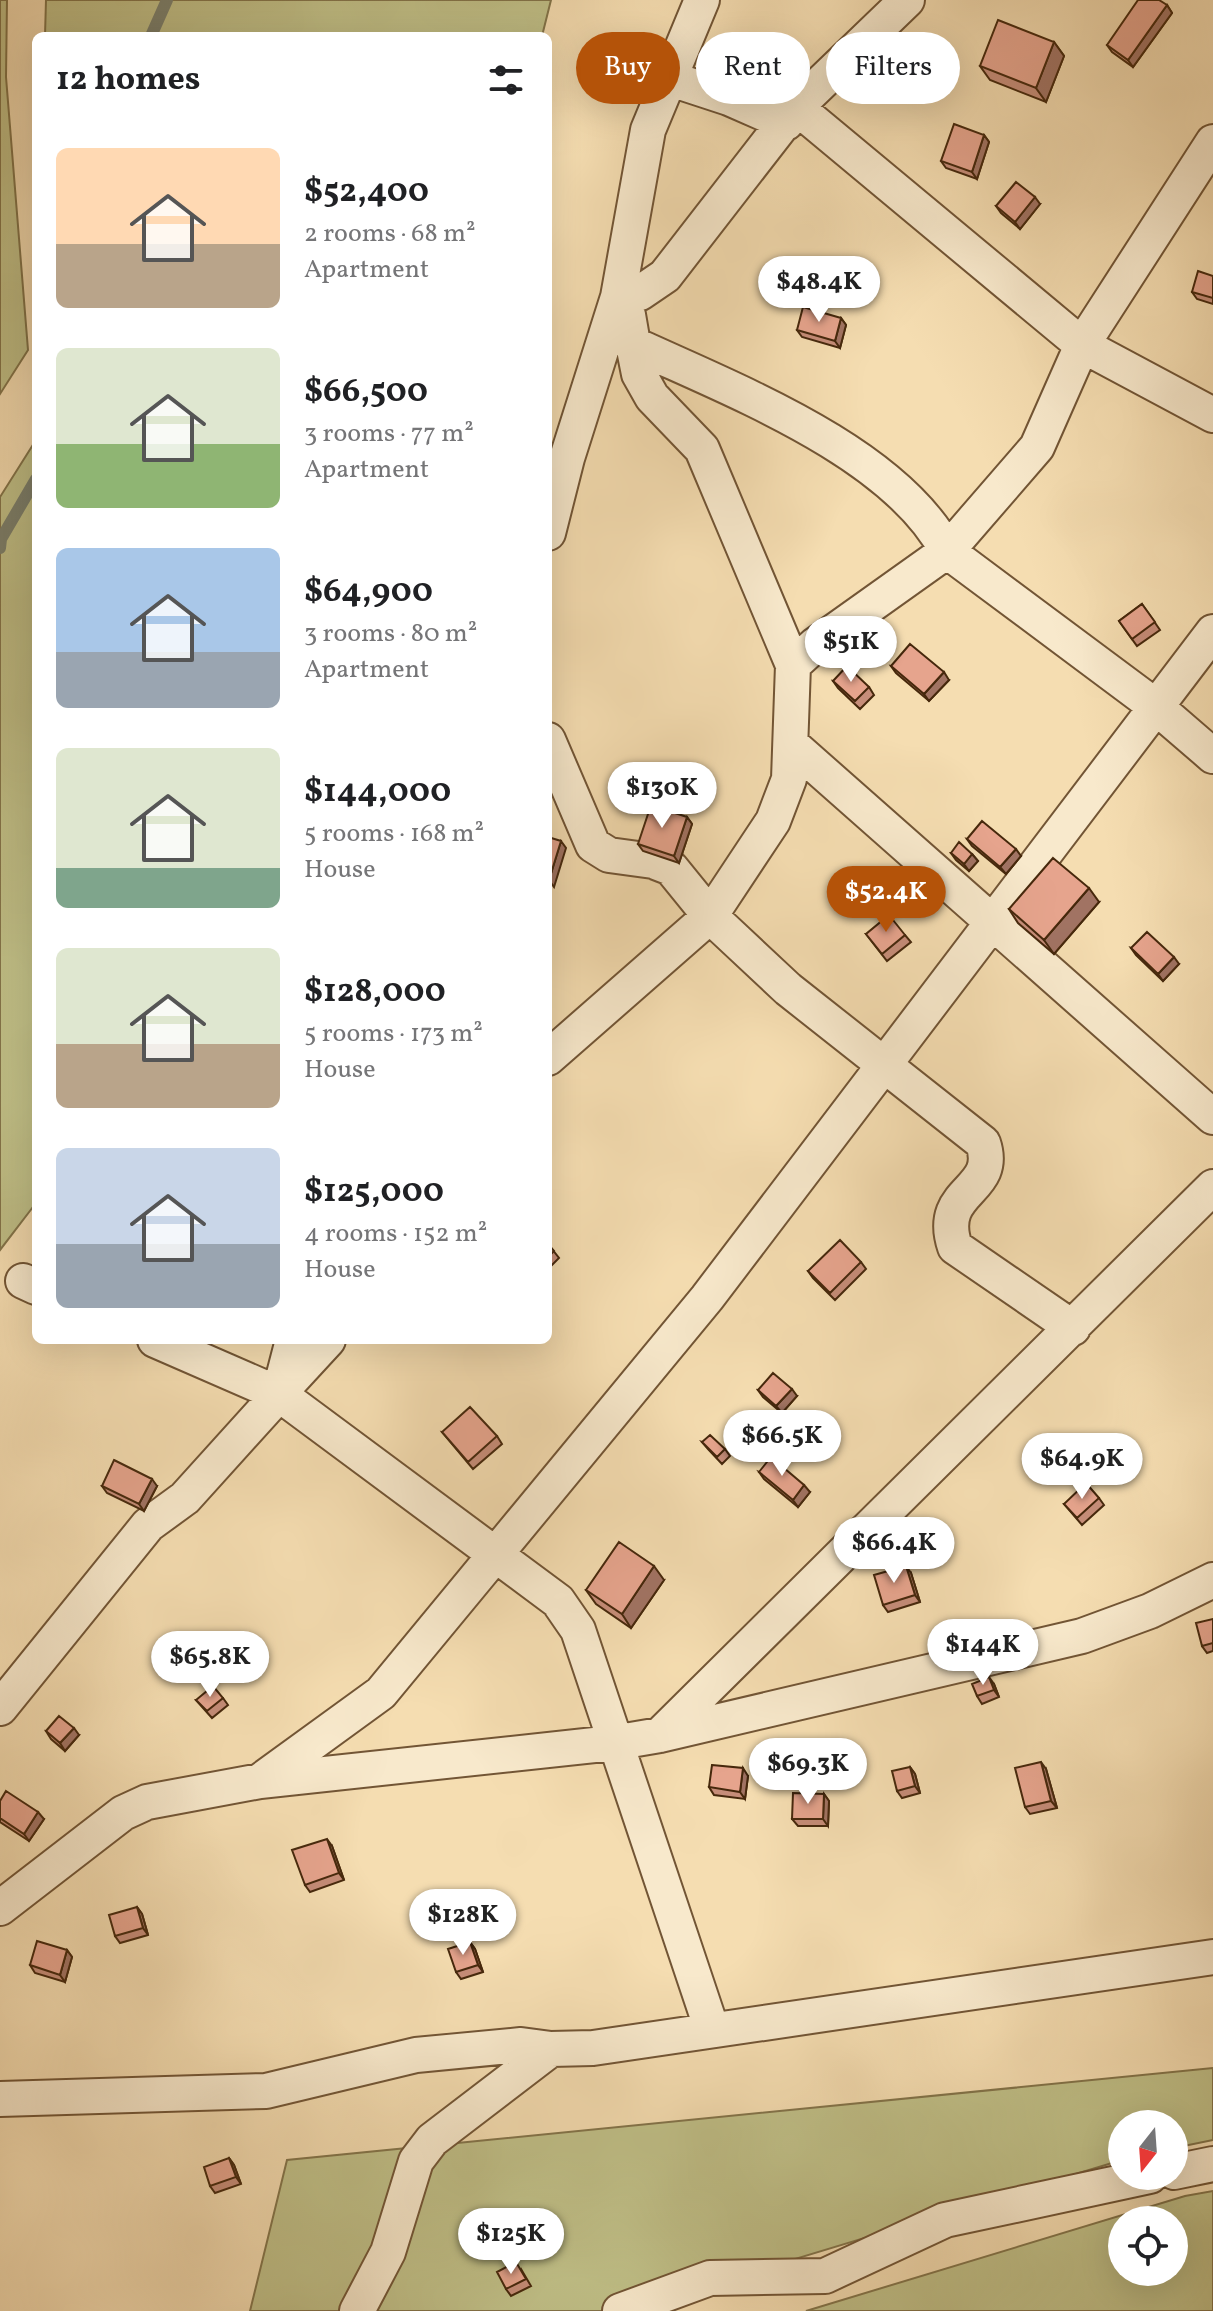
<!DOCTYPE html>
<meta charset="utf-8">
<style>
:root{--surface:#fff;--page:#f2f2f2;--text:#202124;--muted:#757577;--accent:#b45309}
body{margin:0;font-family:Vollkorn,serif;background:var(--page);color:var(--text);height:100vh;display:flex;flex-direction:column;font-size:30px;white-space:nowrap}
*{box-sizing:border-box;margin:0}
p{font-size:26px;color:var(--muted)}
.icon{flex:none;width:44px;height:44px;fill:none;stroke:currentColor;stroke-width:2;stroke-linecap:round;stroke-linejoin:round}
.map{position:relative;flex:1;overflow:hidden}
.drawer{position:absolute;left:32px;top:32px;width:520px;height:1312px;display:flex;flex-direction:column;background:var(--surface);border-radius:12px;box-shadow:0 8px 32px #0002}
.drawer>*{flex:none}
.top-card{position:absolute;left:576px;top:32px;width:516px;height:72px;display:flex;gap:16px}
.needle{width:52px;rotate:197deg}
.buttons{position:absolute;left:1108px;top:2110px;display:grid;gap:16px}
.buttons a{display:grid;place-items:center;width:80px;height:80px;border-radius:50%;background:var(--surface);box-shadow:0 8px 32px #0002;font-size:40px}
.price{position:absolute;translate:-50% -68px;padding:0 18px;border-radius:28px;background:#fff;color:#222;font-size:26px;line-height:52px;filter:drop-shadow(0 2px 4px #0008)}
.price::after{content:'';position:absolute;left:50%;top:48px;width:24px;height:18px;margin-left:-12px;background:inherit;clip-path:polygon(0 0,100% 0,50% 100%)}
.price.active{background:var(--accent);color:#fff}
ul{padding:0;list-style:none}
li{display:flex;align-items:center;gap:24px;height:200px;padding:0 24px}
li span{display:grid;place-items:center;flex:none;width:224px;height:160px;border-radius:12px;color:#555}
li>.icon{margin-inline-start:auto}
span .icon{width:96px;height:96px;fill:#fffc;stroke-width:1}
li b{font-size:34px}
h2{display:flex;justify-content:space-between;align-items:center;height:96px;padding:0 24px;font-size:34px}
.chip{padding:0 28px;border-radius:36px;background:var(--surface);box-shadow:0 8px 32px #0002;font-size:28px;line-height:72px}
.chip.active{background:var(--accent);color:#fff}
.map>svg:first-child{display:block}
.green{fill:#c0c088;stroke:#83744a;stroke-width:2;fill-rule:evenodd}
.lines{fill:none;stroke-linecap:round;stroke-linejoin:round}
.stream{stroke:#7a806e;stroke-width:12}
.street-casing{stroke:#725535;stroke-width:38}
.street{stroke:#f8e9cc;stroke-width:34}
.wall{fill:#c68d79;stroke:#46280c;stroke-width:2}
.shaded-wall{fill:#a17363;stroke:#46280c;stroke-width:2}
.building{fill:#e6a48d;stroke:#46280c;stroke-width:2}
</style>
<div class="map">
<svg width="1213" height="2311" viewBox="0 0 1213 2311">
<rect width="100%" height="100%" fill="#f5ddb1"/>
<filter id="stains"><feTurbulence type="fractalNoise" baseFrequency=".0025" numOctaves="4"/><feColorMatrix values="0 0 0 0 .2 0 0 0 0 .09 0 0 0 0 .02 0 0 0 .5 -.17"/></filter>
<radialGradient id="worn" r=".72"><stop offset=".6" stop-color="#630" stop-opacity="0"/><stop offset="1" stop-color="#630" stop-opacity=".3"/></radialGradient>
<path class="green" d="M 0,0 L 7,0 L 6,77 L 28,350 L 0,394 Z
M 46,0 L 551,0 L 542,36 L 45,36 Z
M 36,440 L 36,1203 L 0,1250 L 0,497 Z
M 1213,2068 L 1213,2140 L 1174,2148 L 1174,2124 L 1122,2124 L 1122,2160 L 716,2283 L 666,2311 L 250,2311 L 287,2160 Z
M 1213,2191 L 1213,2311 L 806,2311 L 1185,2196 ZM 1122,2220 L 1174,2220 L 1174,2272 L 1122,2272 Z"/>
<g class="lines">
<path class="stream" d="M 151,36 L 167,0
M 0,548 L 1,539 L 36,479"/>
<defs>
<path id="street" d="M 907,0 L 796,107 L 665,276 L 640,293 L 618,297 L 628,315 L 633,344 C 732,390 894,451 947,551 L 1155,706 L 1213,756
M 671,79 L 729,98 L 786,123
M 796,107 L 1082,345 L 1213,415
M 548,533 L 567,458 L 618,297 L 648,130 L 702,0
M 793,665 L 815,645 L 947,551 L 1037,447 L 1082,345 L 1213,142
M 548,740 L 593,845 L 609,855 L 653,861 L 671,868 L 710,916 L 788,989 L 983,1143 C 1000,1193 935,1188 955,1247 L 1073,1328
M 792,745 L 1213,1117
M 548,1058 L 710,916 L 773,821 L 789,779 L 793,665 L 702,449 L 652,397 L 639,374 L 633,344
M 23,1281 L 36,1287
M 155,1340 L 279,1394 L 558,1601 L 578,1630 L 712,2030
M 281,1391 L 328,1340
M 0,1708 L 148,1525 L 185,1498 L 279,1394 L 293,1340
M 660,1735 L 1213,1187
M 260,1781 L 381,1693 L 707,1298 L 1213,632
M 0,1908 L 123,1813 L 147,1802 L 260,1781 L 613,1743 L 660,1735 L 1082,1636 L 1150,1611 L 1213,1580
M 0,2099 L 266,2091 L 416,2055 L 521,2045 L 551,2049
M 1174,2172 L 1213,2164
M 357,2311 L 388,2252 L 416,2161 L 432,2140 L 551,2049 L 593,2048 L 1213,1957
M 620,2311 L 710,2278 L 825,2276 L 945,2220 L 1150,2176"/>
</defs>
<use href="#street" class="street-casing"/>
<use href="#street" class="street"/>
</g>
<path class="wall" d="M 1167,5 L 1172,13 L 1133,67 L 1112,52 L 1107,45 Z
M 1054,42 L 1064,56 L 1046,102 L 990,80 L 980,66 Z
M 984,135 L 989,142 L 977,179 L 946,168 L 941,161 Z
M 1040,204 L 1020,229 L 1001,213 L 996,206 Z
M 1213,276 L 1213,304 L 1197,299 L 1192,292 Z
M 841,318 L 846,325 L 840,348 L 802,337 L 797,330 Z
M 1142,604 L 1160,630 L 1137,646 L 1119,621 Z
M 891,666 L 949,680 L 929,701 L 896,673 Z
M 833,681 L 869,687 L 874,695 L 860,709 L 838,688 Z
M 687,817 L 692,824 L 679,863 L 643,851 L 638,844 Z
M 967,839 L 1021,856 L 1006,874 L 972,846 Z
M 951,853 L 972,854 L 978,861 L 969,871 L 956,860 Z
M 1099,902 L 1054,954 L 1018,923 L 1009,909 Z
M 866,934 L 905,935 L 911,942 L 887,961 Z
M 1131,948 L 1179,964 L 1163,981 L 1136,955 Z
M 548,1244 L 559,1258 L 548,1269 Z
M 861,1262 L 866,1269 L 835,1300 L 813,1278 L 808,1271 Z
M 758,1390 L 797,1396 L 782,1413 L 763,1397 Z
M 442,1432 L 497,1436 L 502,1444 L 473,1469 Z
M 702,1442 L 725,1449 L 730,1456 L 722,1464 L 708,1449 Z
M 759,1472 L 810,1492 L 798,1507 L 764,1479 Z
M 102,1486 L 157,1486 L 144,1511 L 107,1493 Z
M 1099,1498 L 1104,1505 L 1082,1525 L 1064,1504 Z
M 911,1573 L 920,1602 L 888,1612 L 883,1605 Z
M 664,1580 L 631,1628 L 596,1604 L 586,1590 Z
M 1213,1619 L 1213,1651 L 1207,1653 L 1202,1646 Z
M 994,1684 L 999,1697 L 982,1704 L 977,1696 Z
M 223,1698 L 228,1705 L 212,1718 L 196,1700 Z
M 46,1731 L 79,1735 L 65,1751 L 51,1739 Z
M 910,1767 L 915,1774 L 920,1793 L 902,1798 L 897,1791 Z
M 1046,1769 L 1057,1808 L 1030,1814 L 1025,1807 Z
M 748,1776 L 745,1799 L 714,1795 L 709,1787 Z
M 824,1794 L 829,1801 L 828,1826 L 798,1826 L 792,1819 Z
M 0,1801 L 44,1819 L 29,1841 L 0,1822 Z
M 332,1846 L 344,1880 L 310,1892 L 305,1885 Z
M 137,1907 L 142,1914 L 148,1935 L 120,1943 L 115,1936 Z
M 470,1942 L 475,1949 L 483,1972 L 461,1979 L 456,1972 Z
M 67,1950 L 72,1957 L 65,1982 L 35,1973 L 30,1965 Z
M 229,2158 L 234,2165 L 241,2184 L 215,2193 L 210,2186 Z
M 521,2269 L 531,2286 L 511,2296 L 506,2289 Z"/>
<path class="shaded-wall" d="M 1167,5 L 1172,13 L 1133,67 L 1128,60 Z
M 1054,42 L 1064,56 L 1046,102 L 1036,88 Z
M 984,135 L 989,142 L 977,179 L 972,172 Z
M 1035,197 L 1040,204 L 1020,229 L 1015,222 Z
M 841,318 L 846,325 L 840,348 L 835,341 Z
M 944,672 L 949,680 L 929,701 L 924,694 Z
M 687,817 L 692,824 L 679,863 L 674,856 Z
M 561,841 L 566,848 L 554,887 L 549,880 Z
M 1016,849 L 1021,856 L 1006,874 L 1000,867 Z
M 972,854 L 978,861 L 969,871 L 964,864 Z
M 1089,888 L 1099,902 L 1054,954 L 1044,940 Z
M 1174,957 L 1179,964 L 1163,981 L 1158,974 Z
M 792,1389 L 797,1396 L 782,1413 L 776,1406 Z
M 152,1479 L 157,1486 L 144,1511 L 139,1504 Z
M 804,1485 L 810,1492 L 798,1507 L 793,1500 Z
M 654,1566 L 664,1580 L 631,1628 L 622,1614 Z
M 906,1566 L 911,1573 L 920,1602 L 915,1595 Z
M 989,1677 L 994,1684 L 999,1697 L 994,1690 Z
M 74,1728 L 79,1735 L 65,1751 L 60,1743 Z
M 1041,1762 L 1046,1769 L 1057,1808 L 1051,1801 Z
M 910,1767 L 915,1774 L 920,1793 L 915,1786 Z
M 743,1768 L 748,1776 L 745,1799 L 740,1792 Z
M 824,1794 L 829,1801 L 828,1826 L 823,1819 Z
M 38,1812 L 44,1819 L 29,1841 L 24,1834 Z
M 327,1839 L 332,1846 L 344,1880 L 339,1873 Z
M 137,1907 L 142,1914 L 148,1935 L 143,1928 Z
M 470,1942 L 475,1949 L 483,1972 L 478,1965 Z
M 67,1950 L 72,1957 L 65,1982 L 60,1975 Z
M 229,2158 L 234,2165 L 241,2184 L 236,2177 Z"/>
<path class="building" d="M 1138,0 L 1159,0 L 1167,5 L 1128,60 L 1107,45 Z
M 998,20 L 1054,42 L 1036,88 L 980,66 Z
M 954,124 L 984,135 L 972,172 L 941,161 Z
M 1016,182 L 1035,197 L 1015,222 L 996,206 Z
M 1198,271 L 1213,276 L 1213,298 L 1192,292 Z
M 803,307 L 841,318 L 835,341 L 797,330 Z
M 1142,604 L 1155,622 L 1132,639 L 1119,621 Z
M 910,644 L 944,672 L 924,694 L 891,666 Z
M 847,666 L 869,687 L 855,701 L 833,681 Z
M 651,805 L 687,817 L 674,856 L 638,844 Z
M 982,821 L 1016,849 L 1000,867 L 967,839 Z
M 548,837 L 561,841 L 549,880 L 548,880 Z
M 959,842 L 972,854 L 964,864 L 951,853 Z
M 1053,858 L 1089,888 L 1044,940 L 1009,909 Z
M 889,915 L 905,935 L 882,954 L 866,934 Z
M 1147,932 L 1174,957 L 1158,974 L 1131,948 Z
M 840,1240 L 861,1262 L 830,1293 L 808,1271 Z
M 548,1244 L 554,1251 L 548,1257 Z
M 773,1373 L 792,1389 L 776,1406 L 758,1390 Z
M 470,1407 L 497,1436 L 468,1462 L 442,1432 Z
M 710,1435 L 725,1449 L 717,1457 L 702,1442 Z
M 771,1457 L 804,1485 L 793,1500 L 759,1472 Z
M 114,1460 L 152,1479 L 139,1504 L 102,1486 Z
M 1086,1483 L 1099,1498 L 1077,1518 L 1064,1504 Z
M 619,1542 L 654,1566 L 622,1614 L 586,1590 Z
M 906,1566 L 915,1595 L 883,1605 L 874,1575 Z
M 1213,1619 L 1213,1643 L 1202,1646 L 1196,1623 Z
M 989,1677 L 994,1690 L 977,1696 L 972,1684 Z
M 213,1686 L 223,1698 L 207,1711 L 196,1700 Z
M 59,1716 L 74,1728 L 60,1743 L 46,1731 Z
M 1041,1762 L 1051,1801 L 1025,1807 L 1015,1768 Z
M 712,1765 L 743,1768 L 740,1792 L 709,1787 Z
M 910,1767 L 915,1786 L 897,1791 L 892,1771 Z
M 6,1791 L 38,1812 L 24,1834 L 0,1818 L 0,1801 Z
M 793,1793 L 824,1794 L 823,1819 L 792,1819 Z
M 327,1839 L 339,1873 L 305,1885 L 292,1850 Z
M 137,1907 L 143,1928 L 115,1936 L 109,1915 Z
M 37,1941 L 67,1950 L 60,1975 L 30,1965 Z
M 470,1942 L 478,1965 L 456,1972 L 448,1949 Z
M 229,2158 L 236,2177 L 210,2186 L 204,2167 Z
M 516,2262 L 526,2279 L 506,2289 L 497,2272 Z"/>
<rect width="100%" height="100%" filter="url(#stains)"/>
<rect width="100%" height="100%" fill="url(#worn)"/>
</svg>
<div class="buttons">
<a><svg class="needle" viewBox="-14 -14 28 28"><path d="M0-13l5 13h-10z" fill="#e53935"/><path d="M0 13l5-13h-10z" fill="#757577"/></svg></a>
<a><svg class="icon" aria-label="locate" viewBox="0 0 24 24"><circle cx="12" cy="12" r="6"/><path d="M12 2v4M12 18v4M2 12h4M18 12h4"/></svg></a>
</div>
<b class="price" style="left:819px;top:324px">$48.4K</b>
<b class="price" style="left:851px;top:684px">$51K</b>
<b class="price" style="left:662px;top:830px">$130K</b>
<b class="price active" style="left:886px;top:934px">$52.4K</b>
<b class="price" style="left:782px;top:1478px">$66.5K</b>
<b class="price" style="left:1082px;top:1501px">$64.9K</b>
<b class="price" style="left:894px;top:1585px">$66.4K</b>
<b class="price" style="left:983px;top:1687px">$144K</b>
<b class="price" style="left:210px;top:1699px">$65.8K</b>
<b class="price" style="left:808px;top:1806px">$69.3K</b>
<b class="price" style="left:463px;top:1957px">$128K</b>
<b class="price" style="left:511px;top:2276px">$125K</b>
<div class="top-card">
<a class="chip active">Buy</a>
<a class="chip">Rent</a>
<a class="chip">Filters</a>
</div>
<section class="drawer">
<h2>12 homes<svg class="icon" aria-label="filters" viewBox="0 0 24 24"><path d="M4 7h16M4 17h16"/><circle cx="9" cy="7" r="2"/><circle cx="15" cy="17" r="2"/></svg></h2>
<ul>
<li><span style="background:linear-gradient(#ffd9b3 60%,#b9a48a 0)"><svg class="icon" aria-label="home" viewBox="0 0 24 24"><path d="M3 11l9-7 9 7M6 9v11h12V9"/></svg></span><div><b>$52,400</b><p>2 rooms · 68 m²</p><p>Apartment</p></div></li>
<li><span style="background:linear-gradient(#dfe7d0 60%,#8fb573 0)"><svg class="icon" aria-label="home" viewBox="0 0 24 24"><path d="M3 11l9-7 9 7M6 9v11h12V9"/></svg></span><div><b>$66,500</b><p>3 rooms · 77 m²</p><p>Apartment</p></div></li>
<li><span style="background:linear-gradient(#a9c7e8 65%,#9aa5b1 0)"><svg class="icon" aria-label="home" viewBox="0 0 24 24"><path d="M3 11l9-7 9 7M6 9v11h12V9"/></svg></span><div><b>$64,900</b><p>3 rooms · 80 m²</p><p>Apartment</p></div></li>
<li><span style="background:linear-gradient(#dfe7d0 75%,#7fa58c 0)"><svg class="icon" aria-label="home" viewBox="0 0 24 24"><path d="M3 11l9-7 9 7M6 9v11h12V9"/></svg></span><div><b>$144,000</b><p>5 rooms · 168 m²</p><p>House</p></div></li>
<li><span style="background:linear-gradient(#dfe7d0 60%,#b9a48a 0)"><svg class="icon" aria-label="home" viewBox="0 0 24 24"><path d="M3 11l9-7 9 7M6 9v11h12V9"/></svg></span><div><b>$128,000</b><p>5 rooms · 173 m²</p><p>House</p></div></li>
<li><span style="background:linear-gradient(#c9d6e8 60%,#9aa5b1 0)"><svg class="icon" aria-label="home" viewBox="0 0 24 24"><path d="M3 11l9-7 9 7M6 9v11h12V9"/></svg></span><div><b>$125,000</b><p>4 rooms · 152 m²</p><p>House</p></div></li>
</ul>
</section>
</div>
